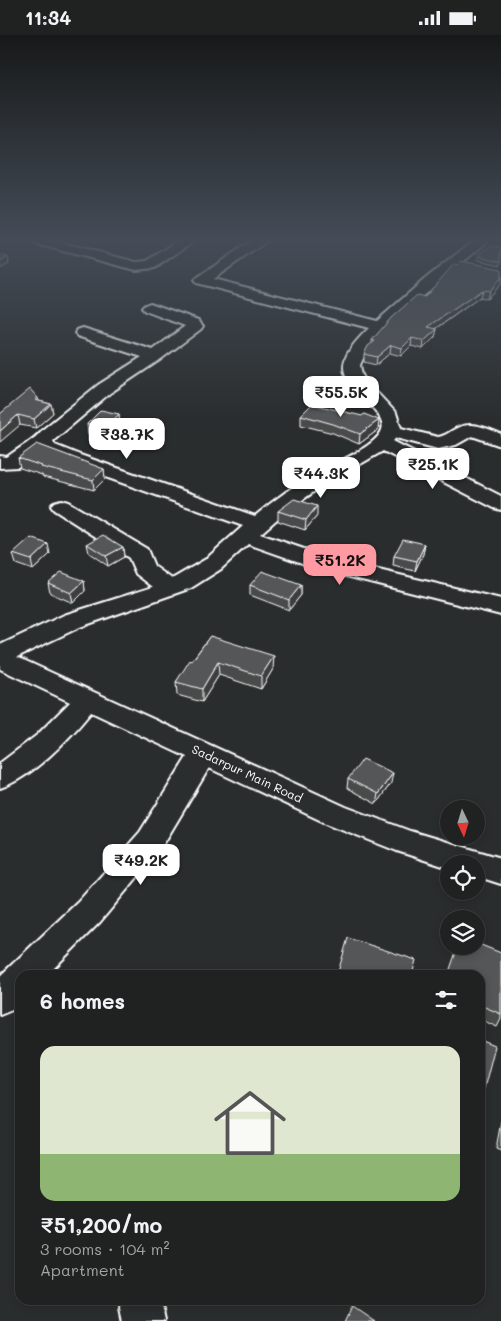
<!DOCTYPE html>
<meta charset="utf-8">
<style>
:root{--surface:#202222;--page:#282a2a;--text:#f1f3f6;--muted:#a2a4a5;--line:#3d3f40;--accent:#ff9aa2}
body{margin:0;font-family:Mali,sans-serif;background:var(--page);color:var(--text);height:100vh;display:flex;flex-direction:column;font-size:19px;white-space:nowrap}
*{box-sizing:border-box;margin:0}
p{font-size:16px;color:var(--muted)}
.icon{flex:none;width:28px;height:28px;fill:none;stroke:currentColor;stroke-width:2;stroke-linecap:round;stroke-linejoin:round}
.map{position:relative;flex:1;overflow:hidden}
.details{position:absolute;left:15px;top:935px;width:470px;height:335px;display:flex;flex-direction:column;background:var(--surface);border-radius:15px;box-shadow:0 2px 8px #0003,0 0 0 1px var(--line)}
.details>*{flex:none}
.needle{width:32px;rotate:176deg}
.fabs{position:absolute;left:440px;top:765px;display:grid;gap:10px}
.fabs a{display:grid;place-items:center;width:45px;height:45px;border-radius:50%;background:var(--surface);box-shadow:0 2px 8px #0003,0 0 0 1px var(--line);font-size:25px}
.price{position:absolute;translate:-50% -42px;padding:0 11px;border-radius:10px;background:#fff;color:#222;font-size:16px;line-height:32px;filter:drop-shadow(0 1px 2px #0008)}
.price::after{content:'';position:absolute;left:50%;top:30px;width:15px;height:11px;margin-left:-8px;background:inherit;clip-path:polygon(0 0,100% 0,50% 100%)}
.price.active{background:var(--accent);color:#111}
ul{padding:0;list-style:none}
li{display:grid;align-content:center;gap:10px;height:265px;padding:0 25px}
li+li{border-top:1px solid var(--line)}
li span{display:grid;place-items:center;height:155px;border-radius:15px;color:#555}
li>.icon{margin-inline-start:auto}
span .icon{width:90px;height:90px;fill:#fffc;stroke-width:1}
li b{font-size:21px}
h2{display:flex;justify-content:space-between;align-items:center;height:60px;padding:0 25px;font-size:21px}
.status{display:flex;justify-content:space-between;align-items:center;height:35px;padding:0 25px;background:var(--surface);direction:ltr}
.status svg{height:14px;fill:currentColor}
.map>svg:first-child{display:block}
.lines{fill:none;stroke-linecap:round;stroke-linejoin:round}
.minor-casing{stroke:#fff;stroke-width:4}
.minor{fill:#2a2d2e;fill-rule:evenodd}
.wall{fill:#494b4c;stroke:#fff}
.shaded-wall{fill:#3c3d3e;stroke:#fff}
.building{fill:#555758;stroke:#fff}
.labels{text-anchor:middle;stroke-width:4;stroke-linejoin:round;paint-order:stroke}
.street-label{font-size:12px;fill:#fff;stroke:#2a2d2e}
</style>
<div class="status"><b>11:34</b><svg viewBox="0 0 49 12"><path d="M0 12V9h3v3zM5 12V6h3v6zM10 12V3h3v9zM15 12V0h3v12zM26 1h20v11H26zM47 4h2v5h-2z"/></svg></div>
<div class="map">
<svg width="501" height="1286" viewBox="0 0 501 1286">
<rect width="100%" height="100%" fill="#2a2d2e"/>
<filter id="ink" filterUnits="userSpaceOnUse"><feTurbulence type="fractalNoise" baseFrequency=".02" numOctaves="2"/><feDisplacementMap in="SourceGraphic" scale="10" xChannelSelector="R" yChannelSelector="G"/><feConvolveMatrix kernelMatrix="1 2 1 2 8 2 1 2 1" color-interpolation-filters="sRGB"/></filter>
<g filter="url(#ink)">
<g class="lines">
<defs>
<path id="minor" d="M 34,206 L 56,206 L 136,227 L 147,226 L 178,206 L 194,206 L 155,233 L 136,235 L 36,209 Z
M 251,206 L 267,206 L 213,244 L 377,286 L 425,244 L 473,206 L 488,206 L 413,269 L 375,306 L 365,319 L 360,330 L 362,340 L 366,346 L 396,378 L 401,393 L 438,402 C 446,401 450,396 457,393 C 472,386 486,393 501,399 L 501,411 L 472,401 L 456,410 L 438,414 L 396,403 L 393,406 L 501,461 L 501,475 L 494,473 L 383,416 L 319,453 L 284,478 L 260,499 L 336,525 L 501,564 L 501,580 L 322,535 L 248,509 L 221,534 L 191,553 L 80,592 L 17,622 L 346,772 L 410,796 L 501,823 L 501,849 L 476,841 L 476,829 L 449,829 L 449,833 L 397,816 L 326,788 L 209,733 L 160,815 L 100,887 L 47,940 L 20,940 L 20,967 L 12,975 L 0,980 L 0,941 L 78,867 L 140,797 L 187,722 L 91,677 C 69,704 33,742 0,753 L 0,728 L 37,700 L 70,667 L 0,634 L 0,610 L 64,580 L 153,552 L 136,539 L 129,523 L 54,475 L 51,471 L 54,467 L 61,465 L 68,467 L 147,514 L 154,531 L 172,544 L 206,524 L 243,491 L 66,428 L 39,416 L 18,432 L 0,433 L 0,421 L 7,422 C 18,413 35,405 42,395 L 98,350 L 142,322 L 77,301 L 75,298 L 77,295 L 83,293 L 153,315 L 185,291 L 145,276 L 142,273 L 145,270 L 150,268 L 198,285 L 203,291 L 201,294 L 161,324 L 110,358 L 53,406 L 55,410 L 80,420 L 255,481 C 273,466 293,451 314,439 C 332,429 372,414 381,397 C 392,377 342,355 344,330 C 345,317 360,302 369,293 L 196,248 L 194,245 Z
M 120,1265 L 162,1265 L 161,1272 L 164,1286 L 122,1286 L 119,1272 Z"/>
</defs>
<use href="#minor" class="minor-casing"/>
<use href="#minor" class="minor"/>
</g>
<path class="wall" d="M 501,212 L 501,230 L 477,225 L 478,221 Z
M 501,234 L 487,264 L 480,262 L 436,294 L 437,294 L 435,302 L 423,314 L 411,311 L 401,321 L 390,318 L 376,330 L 364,327 L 364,319 L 372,308 L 372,305 L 425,262 Z
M 38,363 L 39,366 L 51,369 L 53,378 L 36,393 L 20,390 L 0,379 Z
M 119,379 L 120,389 L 107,403 L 88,399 L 87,389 Z
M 301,380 L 379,385 L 378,395 L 359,409 L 333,398 L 301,390 Z
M 18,423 L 104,434 L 105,444 L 94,455 L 43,442 L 42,440 L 20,433 Z
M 278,476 L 317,481 L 305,495 L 278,486 Z
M 87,509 L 123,512 L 124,522 L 108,531 L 89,518 Z
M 425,509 L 423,519 L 415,536 L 393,531 L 394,521 Z
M 13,519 L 50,519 L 33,535 L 16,529 Z
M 84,546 L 85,556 L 73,568 L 50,558 L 48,548 Z
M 250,550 L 301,550 L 301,560 L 289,575 L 250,560 Z
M 210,601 L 273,634 L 261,654 L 219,640 L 202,667 L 177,660 L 176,647 Z
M 348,744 L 391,748 L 376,769 L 347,753 Z
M 501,918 L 501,984 L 497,992 L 480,984 L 480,940 Z
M 338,937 L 412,940 L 337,940 Z
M 501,1086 L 501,1116 L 496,1114 Z"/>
<path class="shaded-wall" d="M 8,222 L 9,229 L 0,234 L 0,227 Z
M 501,242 L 501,248 L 487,264 L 489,256 Z
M 482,255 L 480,262 L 427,300 L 428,292 Z
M 437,294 L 435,302 L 423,314 L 424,306 Z
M 412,303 L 411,311 L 401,321 L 402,313 Z
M 391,310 L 390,318 L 376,330 L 377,322 Z
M 51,369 L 53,378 L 36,393 L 34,384 Z
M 119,379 L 120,389 L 107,403 L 106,393 Z
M 18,380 L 20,390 L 0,407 L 0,396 Z
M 379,385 L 378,395 L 359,409 L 360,399 Z
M 104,434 L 105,444 L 94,455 L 93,445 Z
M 317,471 L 317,481 L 305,495 L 306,485 Z
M 48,509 L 50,519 L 33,535 L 31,525 Z
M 425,509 L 423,519 L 415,536 L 417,526 Z
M 123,512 L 124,522 L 108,531 L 106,521 Z
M 84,546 L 85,556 L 73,568 L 71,558 Z
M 301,550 L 301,560 L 289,575 L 289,565 Z
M 274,621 L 273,634 L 261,654 L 261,641 Z
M 218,627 L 219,640 L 202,667 L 202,654 Z
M 393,738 L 391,748 L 376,769 L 378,759 Z"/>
<path class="building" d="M 490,211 L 501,212 L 501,226 L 478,221 Z
M 0,220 L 8,222 L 0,227 Z
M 461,226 L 501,234 L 501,242 L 489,256 L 482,255 L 428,292 L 437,294 L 424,306 L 412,303 L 402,313 L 391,310 L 377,322 L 364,319 L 368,311 L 375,306 L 372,305 L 391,283 L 417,260 L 425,262 L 454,229 L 457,230 Z
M 30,354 L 38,363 L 35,365 L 51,369 L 34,384 L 18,380 L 0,396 L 0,379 Z
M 312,369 L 362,381 L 364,379 L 379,385 L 360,399 L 333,389 L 301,380 Z
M 101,375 L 119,379 L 106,393 L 87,389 Z
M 37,409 L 104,434 L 93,445 L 41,432 L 42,431 L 18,423 Z
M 294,464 L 317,471 L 306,485 L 278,476 Z
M 103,500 L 123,512 L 106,521 L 87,509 Z
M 31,503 L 48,509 L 31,525 L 13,519 Z
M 403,504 L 425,509 L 417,526 L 394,521 Z
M 262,536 L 301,550 L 289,565 L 250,550 Z
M 61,537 L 84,546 L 71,558 L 48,548 Z
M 210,601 L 274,621 L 261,641 L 218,627 L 202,654 L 176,647 L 190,625 L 192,626 Z
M 363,724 L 393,738 L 378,759 L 348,744 Z
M 348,903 L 416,925 L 412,940 L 348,940 L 338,937 Z
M 476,908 L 501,918 L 501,979 L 480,970 L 480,940 L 448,940 L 458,911 L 476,911 Z
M 480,1005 L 495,1011 L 480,1069 Z
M 352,1271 L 374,1286 L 345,1286 Z"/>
</g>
<linearGradient id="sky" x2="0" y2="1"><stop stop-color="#171919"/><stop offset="0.53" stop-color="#444c57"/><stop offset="1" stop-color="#444c57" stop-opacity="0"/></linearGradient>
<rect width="501" height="386" fill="url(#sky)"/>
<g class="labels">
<g class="street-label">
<text transform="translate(247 739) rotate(25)" y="4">Sadarpur Main Road</text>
</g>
</g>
</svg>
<div class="fabs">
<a><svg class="needle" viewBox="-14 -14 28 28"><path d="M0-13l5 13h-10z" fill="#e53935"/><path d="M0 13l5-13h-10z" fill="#a2a4a5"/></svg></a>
<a><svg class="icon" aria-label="locate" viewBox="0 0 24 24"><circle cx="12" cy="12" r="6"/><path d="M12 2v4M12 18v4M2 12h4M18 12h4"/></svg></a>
<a><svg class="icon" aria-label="layers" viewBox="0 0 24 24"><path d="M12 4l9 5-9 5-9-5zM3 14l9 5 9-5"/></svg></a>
</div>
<b class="price" style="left:341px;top:383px">₹55.5K</b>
<b class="price" style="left:127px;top:425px">₹38.7K</b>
<b class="price" style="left:433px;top:455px">₹25.1K</b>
<b class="price" style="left:321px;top:464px">₹44.3K</b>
<b class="price active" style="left:340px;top:551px">₹51.2K</b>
<b class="price" style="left:141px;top:851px">₹49.2K</b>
<section class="details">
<h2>6 homes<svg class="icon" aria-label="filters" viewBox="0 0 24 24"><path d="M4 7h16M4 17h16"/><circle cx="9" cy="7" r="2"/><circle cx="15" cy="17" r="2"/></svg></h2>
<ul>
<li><span style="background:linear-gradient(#dfe7d0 70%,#8fb573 0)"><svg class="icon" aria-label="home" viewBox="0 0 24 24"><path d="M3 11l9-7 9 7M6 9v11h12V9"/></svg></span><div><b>₹51,200/mo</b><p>3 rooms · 104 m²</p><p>Apartment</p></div></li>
</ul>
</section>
</div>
